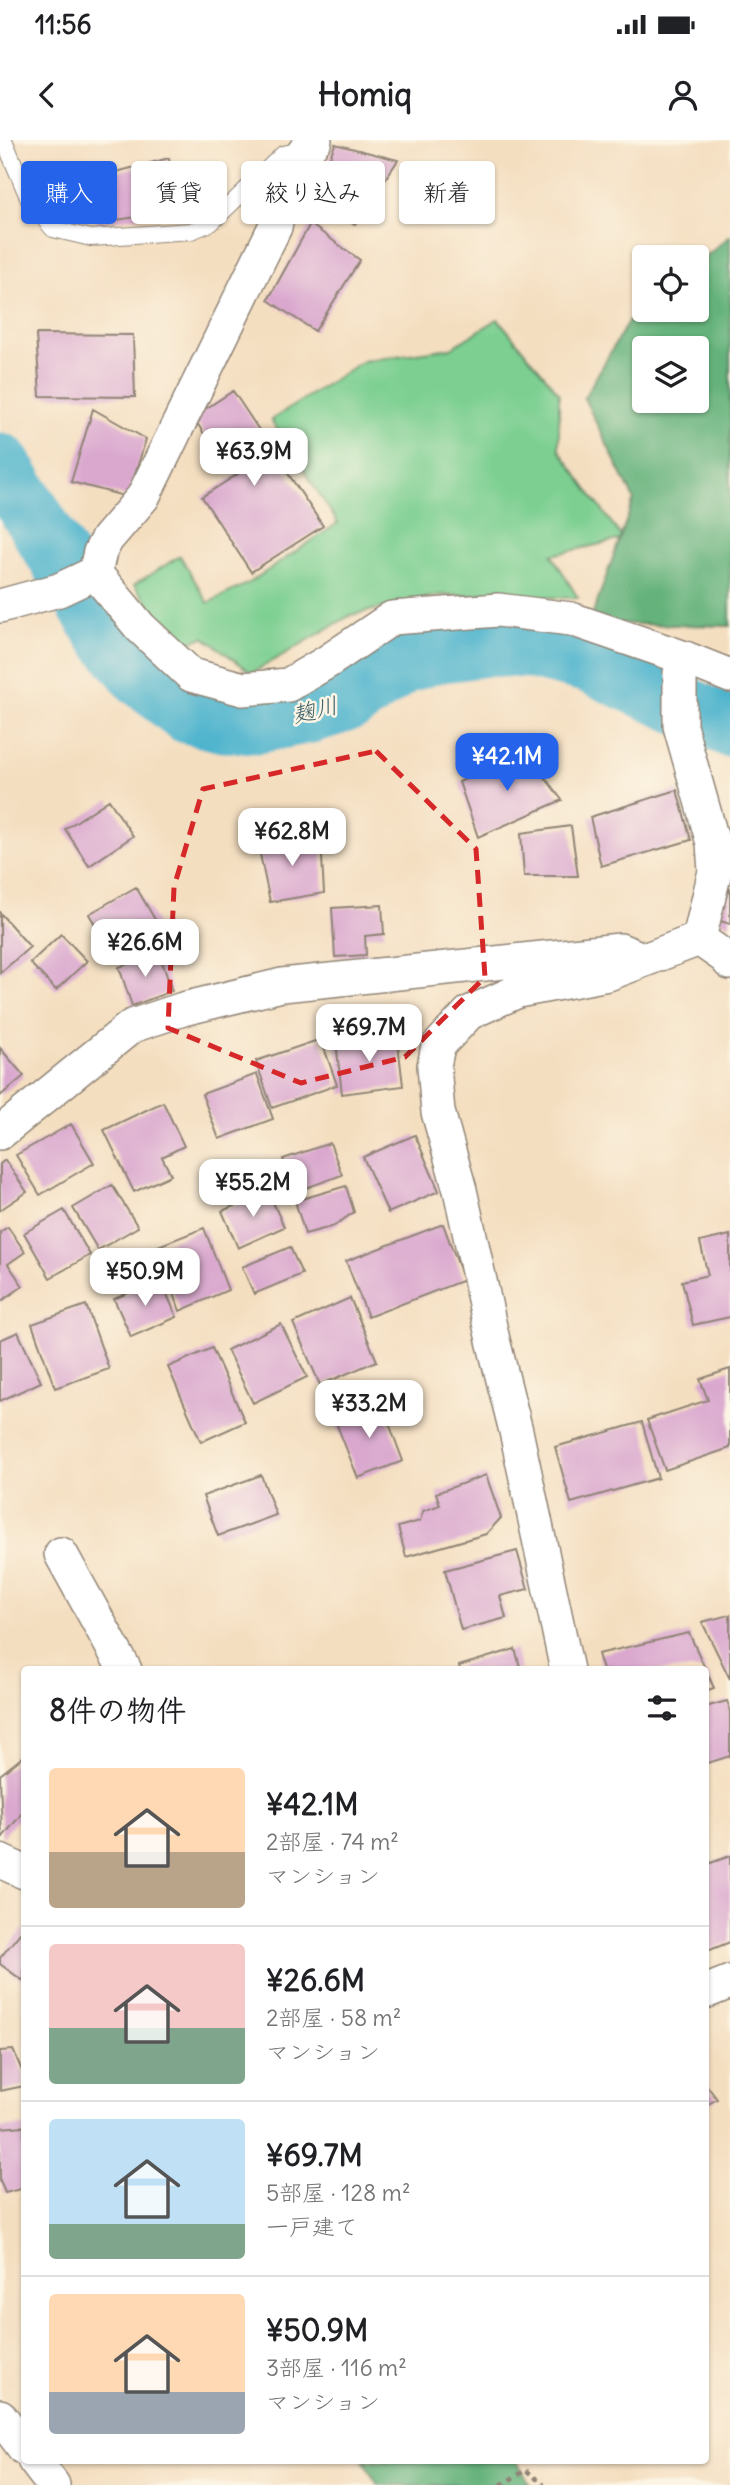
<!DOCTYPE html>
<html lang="ja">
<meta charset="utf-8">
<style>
:root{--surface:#fff;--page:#f6f6f6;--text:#202124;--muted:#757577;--line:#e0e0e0;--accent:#2563eb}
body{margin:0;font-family:Delius,"Klee One",sans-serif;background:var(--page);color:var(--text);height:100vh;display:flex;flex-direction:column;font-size:26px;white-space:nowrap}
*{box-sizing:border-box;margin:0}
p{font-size:23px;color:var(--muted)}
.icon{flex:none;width:38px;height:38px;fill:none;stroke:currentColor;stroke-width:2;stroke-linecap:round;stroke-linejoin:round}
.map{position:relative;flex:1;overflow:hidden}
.drawer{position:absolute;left:21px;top:1526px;width:688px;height:798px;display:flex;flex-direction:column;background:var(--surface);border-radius:7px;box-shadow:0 2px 5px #0004}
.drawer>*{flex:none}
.guide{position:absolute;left:21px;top:21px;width:690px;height:63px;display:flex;gap:14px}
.controls{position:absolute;left:632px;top:105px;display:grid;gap:14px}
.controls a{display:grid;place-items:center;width:77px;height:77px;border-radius:7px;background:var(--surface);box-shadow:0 2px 5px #0004;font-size:35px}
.price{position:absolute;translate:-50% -60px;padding:0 16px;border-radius:14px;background:#fff;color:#222;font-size:23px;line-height:46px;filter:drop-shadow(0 2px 4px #0008)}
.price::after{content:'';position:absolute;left:50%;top:42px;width:21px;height:16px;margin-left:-10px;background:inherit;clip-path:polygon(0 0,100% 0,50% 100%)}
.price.current{background:var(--accent);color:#fff}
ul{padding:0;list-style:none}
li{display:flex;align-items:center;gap:21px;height:175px;padding:0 28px}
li+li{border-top:2px solid var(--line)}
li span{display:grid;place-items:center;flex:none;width:196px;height:140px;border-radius:7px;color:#555}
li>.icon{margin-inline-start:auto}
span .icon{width:84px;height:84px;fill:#fffc;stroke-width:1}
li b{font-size:30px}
h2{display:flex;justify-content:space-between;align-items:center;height:84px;padding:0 28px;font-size:30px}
.tag{padding:0 24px;border-radius:7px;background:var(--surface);box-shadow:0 2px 5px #0004;font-size:24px;line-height:63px}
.tag.current{background:var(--accent);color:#fff}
.status{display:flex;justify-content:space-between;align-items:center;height:49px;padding:0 35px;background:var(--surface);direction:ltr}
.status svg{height:19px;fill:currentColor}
header{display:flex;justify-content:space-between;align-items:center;height:91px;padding:0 28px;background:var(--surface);font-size:32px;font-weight:700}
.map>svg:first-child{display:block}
.green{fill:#7ccf91;stroke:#547d5e;stroke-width:2}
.forest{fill:#65b27b;stroke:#486e53;stroke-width:2;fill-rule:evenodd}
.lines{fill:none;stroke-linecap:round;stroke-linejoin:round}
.river{stroke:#4eb4cd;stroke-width:61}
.building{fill:#daa8cf}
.service-casing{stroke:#908476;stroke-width:18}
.minor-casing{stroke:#908476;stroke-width:36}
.path{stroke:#908476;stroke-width:4.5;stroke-dasharray:5 5;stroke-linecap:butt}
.service{stroke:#fff;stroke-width:16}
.minor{stroke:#fff;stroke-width:33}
.marked{fill:none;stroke:#d62828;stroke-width:5;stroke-dasharray:14 9;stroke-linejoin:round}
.labels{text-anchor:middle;stroke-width:5;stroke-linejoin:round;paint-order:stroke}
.water-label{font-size:23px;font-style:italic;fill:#375b64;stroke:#fcf5e5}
</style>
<div class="status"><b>11:56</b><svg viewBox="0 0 49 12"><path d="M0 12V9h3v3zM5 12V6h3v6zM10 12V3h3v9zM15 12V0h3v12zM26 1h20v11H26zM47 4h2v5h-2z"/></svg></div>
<header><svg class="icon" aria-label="back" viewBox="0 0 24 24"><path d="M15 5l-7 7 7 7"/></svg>Homiq<svg class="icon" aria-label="person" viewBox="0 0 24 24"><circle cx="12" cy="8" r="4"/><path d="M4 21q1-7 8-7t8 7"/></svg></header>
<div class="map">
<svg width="730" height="2345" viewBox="0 0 730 2345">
<rect width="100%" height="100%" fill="#fcf5e5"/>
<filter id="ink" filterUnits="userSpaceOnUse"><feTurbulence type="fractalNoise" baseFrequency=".0143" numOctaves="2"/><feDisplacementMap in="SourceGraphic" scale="14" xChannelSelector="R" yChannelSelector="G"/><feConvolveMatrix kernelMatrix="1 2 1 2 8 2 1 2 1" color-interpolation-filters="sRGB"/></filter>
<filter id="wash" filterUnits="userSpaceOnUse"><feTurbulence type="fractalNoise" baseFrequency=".00686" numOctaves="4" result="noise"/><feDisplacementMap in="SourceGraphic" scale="28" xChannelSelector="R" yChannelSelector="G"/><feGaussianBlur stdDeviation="1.57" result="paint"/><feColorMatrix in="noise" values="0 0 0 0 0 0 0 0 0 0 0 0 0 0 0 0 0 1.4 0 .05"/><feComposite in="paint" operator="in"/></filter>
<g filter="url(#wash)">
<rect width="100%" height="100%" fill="#f4dec0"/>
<path class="green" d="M 498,179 L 559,253 L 559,310 L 623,399 L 552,415 L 578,458 L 441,455 L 351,475 L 252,533 L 204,497 L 180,505 L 134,445 L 180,416 L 208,463 L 249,443 L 338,383 L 271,280 L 363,221 L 451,208 Z"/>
<path class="forest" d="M 730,96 L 730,486 L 629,484 L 591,479 L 634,359 L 584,258 L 628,182 L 644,169 L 696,170 L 697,124 ZM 644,208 L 696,208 L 696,261 L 644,261 Z
M 363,2321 L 517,2321 L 530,2345 L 378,2345 Z"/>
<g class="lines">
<path class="river" d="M 0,323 L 104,491 L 142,537 L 187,573 L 224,582 L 258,583 L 310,573 L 352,560 L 402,524 L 435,513 L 488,506 L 529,508 L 589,523 L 730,587"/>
</g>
<g id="blocks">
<path class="building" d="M 335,4 L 398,20 L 355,84 L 310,68 Z
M 169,18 L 175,71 L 97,83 L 86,40 Z
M 310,84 L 360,120 L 315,191 L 268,160 Z
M 36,194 L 133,195 L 135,257 L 40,256 Z
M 233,251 L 323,386 L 251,432 L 202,357 L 255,323 L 246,310 L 224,324 L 193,277 Z
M 93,269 L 146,299 L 128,357 L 71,342 Z
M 525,611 L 562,660 L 478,697 L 459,642 Z
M 677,650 L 691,700 L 601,726 L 590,677 Z
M 109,660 L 133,696 L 89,726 L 65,689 Z
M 571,686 L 578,736 L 524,736 L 521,693 Z
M 257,700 L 321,700 L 324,753 L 270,762 Z
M 136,747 L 157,783 L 110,810 L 89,774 Z
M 730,747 L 730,784 L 717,780 Z
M 382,765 L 384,794 L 365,796 L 366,815 L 335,817 L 332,768 Z
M 0,773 L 30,807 L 0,833 Z
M 61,794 L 87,821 L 56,850 L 30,823 Z
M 159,813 L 172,851 L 132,866 L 119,827 Z
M 397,895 L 403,946 L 342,954 L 336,902 Z
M 321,899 L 337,945 L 272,968 L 256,921 Z
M 0,908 L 24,936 L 0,956 Z
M 257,934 L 273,979 L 219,999 L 202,954 Z
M 163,962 L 184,1006 L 162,1017 L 171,1035 L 134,1052 L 104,990 Z
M 71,984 L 94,1023 L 40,1055 L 16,1015 Z
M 415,995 L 439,1051 L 388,1073 L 363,1017 Z
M 330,1003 L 342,1035 L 295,1052 L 283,1019 Z
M 5,1020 L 27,1052 L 0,1070 L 0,1024 Z
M 112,1045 L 138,1087 L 98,1110 L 73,1068 Z
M 346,1046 L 354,1072 L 334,1086 L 305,1094 L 295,1061 Z
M 268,1051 L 284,1087 L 238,1108 L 222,1071 Z
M 64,1070 L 90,1115 L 50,1138 L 24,1093 Z
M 443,1084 L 464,1140 L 368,1177 L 346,1121 Z
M 8,1087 L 25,1112 L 8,1124 L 23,1146 L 0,1162 L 0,1092 Z
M 204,1088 L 228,1150 L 180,1171 L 158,1106 Z
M 730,1095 L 730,1177 L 693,1185 L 682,1141 L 708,1135 L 700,1102 Z
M 290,1107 L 302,1134 L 254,1154 L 242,1127 Z
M 160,1139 L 177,1177 L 131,1197 L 114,1159 Z
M 350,1158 L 377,1221 L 320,1245 L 293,1183 Z
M 86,1165 L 109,1229 L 55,1248 L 32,1184 Z
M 281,1184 L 307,1237 L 253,1263 L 227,1210 Z
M 18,1192 L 41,1242 L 0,1261 L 0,1200 Z
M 212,1208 L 245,1282 L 201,1302 L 168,1227 Z
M 730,1229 L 730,1308 L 665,1330 L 647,1280 L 708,1260 L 700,1239 Z
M 381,1262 L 403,1321 L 358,1338 L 335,1280 Z
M 642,1282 L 658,1338 L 571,1363 L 555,1307 Z
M 261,1335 L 276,1375 L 218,1396 L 203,1356 Z
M 486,1335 L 501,1378 L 486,1394 L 406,1417 L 398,1387 L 420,1381 L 423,1371 L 440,1365 L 436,1353 Z
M 517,1411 L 528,1449 L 500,1456 L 506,1478 L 461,1490 L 445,1430 Z
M 730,1475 L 730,1539 L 702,1482 Z
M 689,1493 L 714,1548 L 705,1551 L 705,1530 L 603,1530 L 598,1514 Z
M 515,1509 L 521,1530 L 460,1530 L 459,1526 Z
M 727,1561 L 730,1569 L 730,1616 L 705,1624 L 705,1567 Z
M 24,1616 L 24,1671 L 2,1698 L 0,1635 Z
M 730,1716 L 730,1802 L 705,1812 L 705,1725 Z
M 24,1788 L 24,1839 L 22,1840 L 0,1824 L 0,1818 Z
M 13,1910 L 24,1935 L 24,1946 L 0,1951 L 0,1911 Z
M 705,1943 L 717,1959 L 705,1966 Z
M 24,1986 L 24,2048 L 5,2053 L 0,2041 L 0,1988 Z"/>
</g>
</g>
<g filter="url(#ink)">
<use href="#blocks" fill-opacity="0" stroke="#908476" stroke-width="2"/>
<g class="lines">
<defs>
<path id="service" d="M 4,0 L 30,62 L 53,89 L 91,98 L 191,91 L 211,83 L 283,14 L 302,10"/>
<path id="minor" d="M 95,433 L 140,487 L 191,535 L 243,549 L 288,545 L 327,522 L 392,478 L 498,470 L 571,479 L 685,518 L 730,536
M 95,433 L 100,412 L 107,399 L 143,357 L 275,87 C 282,55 290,23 315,0
M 0,466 L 59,450 L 95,433
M 685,518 L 680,533 L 680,586 L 713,703 L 715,731 L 699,799
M 699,799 L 725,817 L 730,823
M 0,993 L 132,886 L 183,869 L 282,845 L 620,810 L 640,818
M 61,1414 L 125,1530
M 567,1530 L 516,1291 L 493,1200 L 460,1050 L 438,972 L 434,926 L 438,906 L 469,873 L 518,851 L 608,834 L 699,799
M 0,1721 L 24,1732
M 705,1852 L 730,1842
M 0,2276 L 24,2308
M 34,2320 L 53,2345"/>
</defs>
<use href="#service" class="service-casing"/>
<use href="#minor" class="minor-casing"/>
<path class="path" d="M 501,2345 L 526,2330 L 544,2345"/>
<use href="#service" class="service"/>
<use href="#minor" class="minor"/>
</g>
</g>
<path class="marked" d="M 376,611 L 476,709 L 485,837 L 405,917 L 301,943 L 168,888 L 174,747 L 203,649 Z"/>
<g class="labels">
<g class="water-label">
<text transform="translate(315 570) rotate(-14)" y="8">麹川</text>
</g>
</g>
</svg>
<div class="controls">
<a><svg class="icon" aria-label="locate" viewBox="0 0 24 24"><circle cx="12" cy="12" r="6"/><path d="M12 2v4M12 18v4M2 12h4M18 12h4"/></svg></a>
<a><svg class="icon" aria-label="layers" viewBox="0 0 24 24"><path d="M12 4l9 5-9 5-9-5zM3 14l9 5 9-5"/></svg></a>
</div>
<b class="price" style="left:254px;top:348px">¥63.9M</b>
<b class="price current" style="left:507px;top:653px">¥42.1M</b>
<b class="price" style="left:292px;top:728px">¥62.8M</b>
<b class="price" style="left:145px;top:839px">¥26.6M</b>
<b class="price" style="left:369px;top:924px">¥69.7M</b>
<b class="price" style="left:253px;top:1079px">¥55.2M</b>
<b class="price" style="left:145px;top:1168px">¥50.9M</b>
<b class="price" style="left:369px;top:1300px">¥33.2M</b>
<div class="guide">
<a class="tag current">購入</a>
<a class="tag">賃貸</a>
<a class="tag">絞り込み</a>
<a class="tag">新着</a>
</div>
<section class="drawer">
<h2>8件の物件<svg class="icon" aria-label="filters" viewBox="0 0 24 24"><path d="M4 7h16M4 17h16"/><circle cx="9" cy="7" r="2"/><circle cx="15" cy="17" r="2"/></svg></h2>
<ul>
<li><span style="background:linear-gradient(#ffd9b3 60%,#b9a48a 0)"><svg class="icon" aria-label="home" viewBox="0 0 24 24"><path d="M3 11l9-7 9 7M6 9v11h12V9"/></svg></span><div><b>¥42.1M</b><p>2部屋 · 74 m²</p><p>マンション</p></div></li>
<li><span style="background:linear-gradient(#f6c9c9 60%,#7fa58c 0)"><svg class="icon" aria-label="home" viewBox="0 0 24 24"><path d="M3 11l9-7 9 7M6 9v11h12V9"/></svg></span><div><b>¥26.6M</b><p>2部屋 · 58 m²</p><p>マンション</p></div></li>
<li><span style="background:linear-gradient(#bfe0f5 75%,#7fa58c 0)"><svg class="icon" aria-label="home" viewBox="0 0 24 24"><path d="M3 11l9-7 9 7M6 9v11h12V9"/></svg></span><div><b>¥69.7M</b><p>5部屋 · 128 m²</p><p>一戸建て</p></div></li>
<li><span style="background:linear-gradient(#ffd9b3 70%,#9aa5b1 0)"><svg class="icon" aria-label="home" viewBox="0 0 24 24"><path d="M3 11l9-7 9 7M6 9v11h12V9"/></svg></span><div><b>¥50.9M</b><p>3部屋 · 116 m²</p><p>マンション</p></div></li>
</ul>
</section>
</div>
